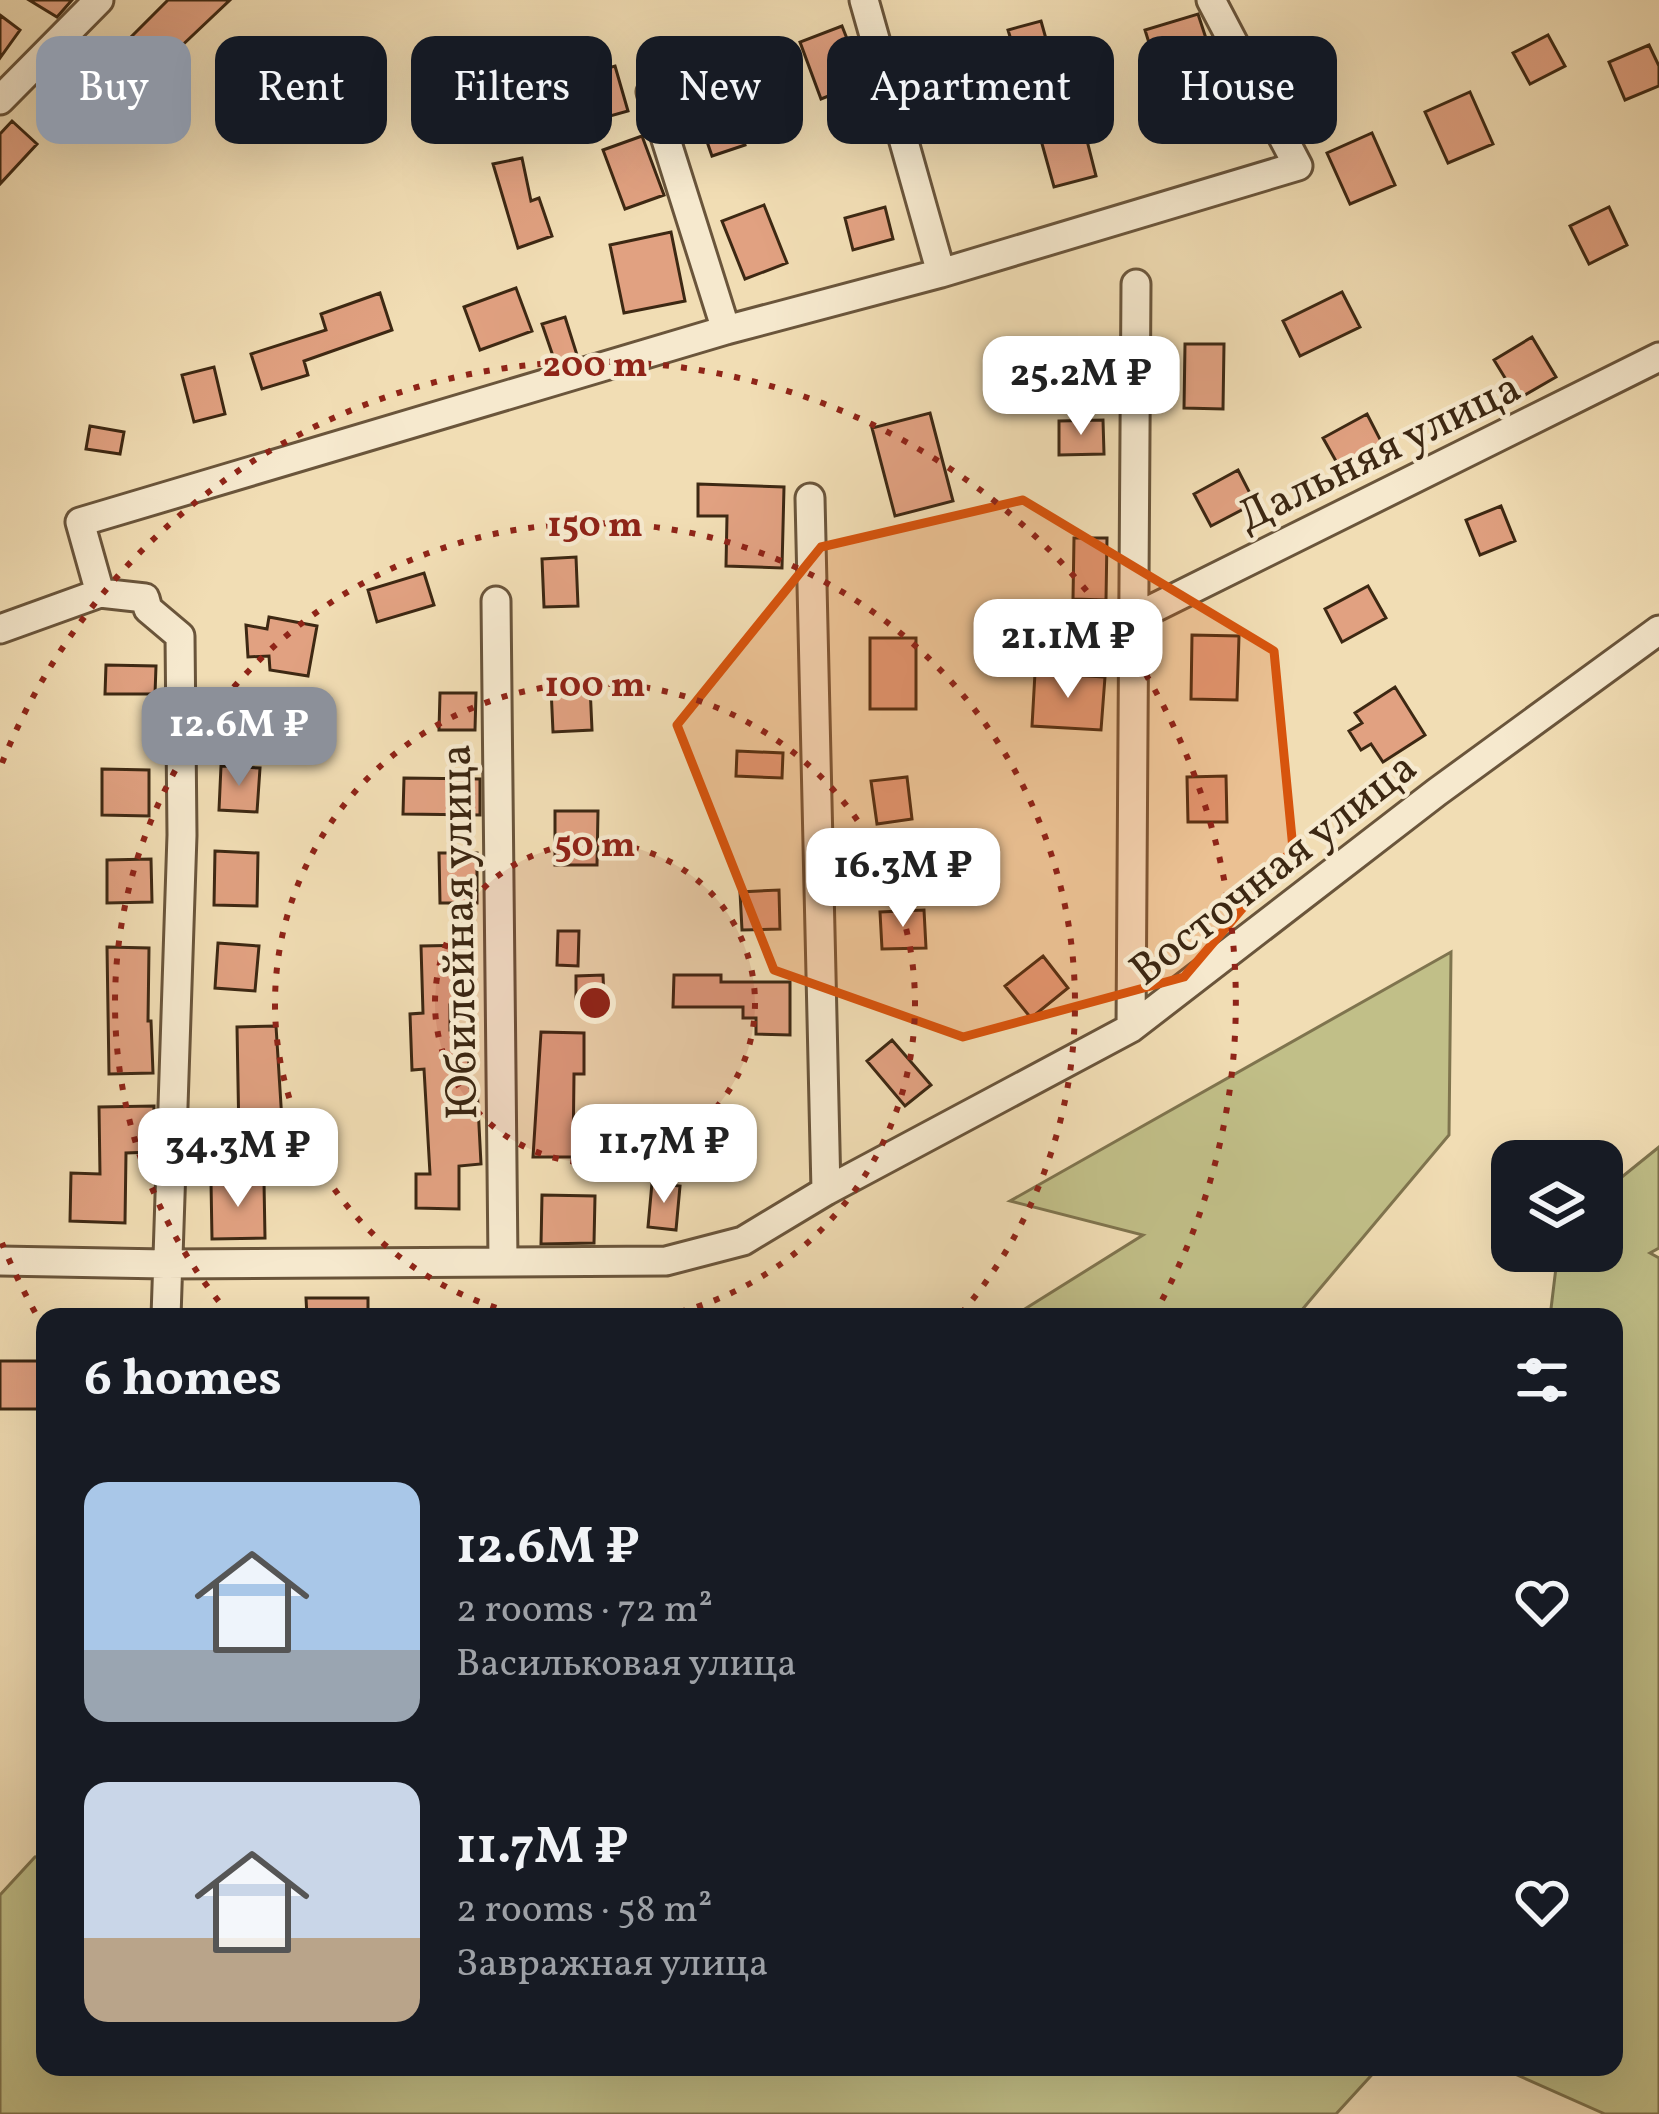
<!DOCTYPE html>
<meta charset="utf-8">
<style>
:root{--surface:#171b24;--page:#20242c;--text:#f1f3f6;--muted:#9ea1a6;--accent:#8c9099}
body{margin:0;font-family:Vollkorn,serif;background:var(--page);color:var(--text);height:100vh;display:flex;flex-direction:column;font-size:45px;white-space:nowrap}
*{box-sizing:border-box;margin:0}
p{font-size:39px;color:var(--muted)}
.icon{flex:none;width:66px;height:66px;fill:none;stroke:currentColor;stroke-width:2;stroke-linecap:round;stroke-linejoin:round}
.map{position:relative;flex:1;overflow:hidden}
.details{position:absolute;left:36px;top:1308px;width:1587px;height:768px;display:flex;flex-direction:column;background:var(--surface);border-radius:24px;box-shadow:0 12px 48px #0002}
.details>*{flex:none}
.guide{position:absolute;left:36px;top:36px;width:1587px;height:108px;display:flex;gap:24px}
.buttons{position:absolute;left:1491px;top:1140px;display:grid;gap:24px}
.buttons a{display:grid;place-items:center;width:132px;height:132px;border-radius:24px;background:var(--surface);box-shadow:0 12px 48px #0002;font-size:60px}
.price{position:absolute;translate:-50% -102px;padding:0 27px;border-radius:24px;background:#fff;color:#222;font-size:39px;line-height:78px;filter:drop-shadow(0 3px 6px #0008)}
.price::after{content:'';position:absolute;left:50%;top:72px;width:36px;height:27px;margin-left:-18px;background:inherit;clip-path:polygon(0 0,100% 0,50% 100%)}
.price.on{background:var(--accent);color:#fff}
ul{padding:0;list-style:none}
li{display:flex;align-items:center;gap:36px;height:300px;padding:0 48px}
li span{display:grid;place-items:center;flex:none;width:336px;height:240px;border-radius:24px;color:#555}
li>.icon{margin-inline-start:auto}
span .icon{width:144px;height:144px;fill:#fffc;stroke-width:1}
li b{font-size:51px}
h2{display:flex;justify-content:space-between;align-items:center;height:144px;padding:0 48px;font-size:51px}
.pill{padding:0 42px;border-radius:24px;background:var(--surface);box-shadow:0 12px 48px #0002;font-size:42px;line-height:108px}
.pill.on{background:var(--accent);color:#fff}
.map>svg:first-child{display:block}
.green{fill:#c1bf88;stroke:#7f744e;stroke-width:3}
.building{fill:#e1a181;stroke:#3d2813;stroke-width:3}
.lines{fill:none;stroke-linecap:round;stroke-linejoin:round}
.minor-casing{stroke:#6a553b;stroke-width:33}
.minor{stroke:#f6e9ce;stroke-width:27}
.marked{fill:#d7540d;fill-opacity:0.2;stroke:#d7540d;stroke-width:9;stroke-linejoin:round}
.ring{fill:none;stroke:#8f2418;stroke-width:6;stroke-dasharray:6 12}
.labels{text-anchor:middle;stroke-width:9;stroke-linejoin:round;paint-order:stroke}
.street-label{font-size:45px;fill:#3d2813;stroke:#f6e9ce}
.centre{fill:#8f2418;stroke:#f6e9ce;stroke-width:6}
.ring-label{font-size:36px;text-anchor:middle;font-weight:bold;fill:#8f2418;stroke:#f6e9ce;stroke-width:9;stroke-linejoin:round;paint-order:stroke}
</style>
<div class="map">
<svg width="1659" height="2114" viewBox="0 0 1659 2114">
<rect width="100%" height="100%" fill="#f1ddb4"/>
<filter id="stains"><feTurbulence type="fractalNoise" baseFrequency=".00167" numOctaves="4"/><feColorMatrix values="0 0 0 0 .2 0 0 0 0 .09 0 0 0 0 .02 0 0 0 .5 -.17"/></filter>
<radialGradient id="worn" r=".72"><stop offset=".6" stop-color="#630" stop-opacity="0"/><stop offset="1" stop-color="#630" stop-opacity=".3"/></radialGradient>
<path class="green" d="M 1451,952 L 1449,1135 L 1296,1317 L 1012,1317 L 1143,1235 L 1010,1201 Z
M 1659,1147 L 1659,1248 L 1650,1253 L 1659,1258 L 1659,2114 L 1605,2114 L 1499,2067 L 1614,2067 L 1614,1317 L 1550,1317 L 1558,1251 L 1602,1251 L 1602,1193 Z
M 45,1856 L 45,2067 L 1379,2067 L 1336,2114 L 0,2114 L 0,1895 L 35,1857 Z"/>
<path class="building" d="M 29,0 L 72,0 L 57,17 Z
M 168,0 L 230,0 L 173,54 L 169,50 L 112,107 L 86,82 Z
M 1198,14 L 1221,84 L 1167,101 L 1145,30 Z
M 0,15 L 20,30 L 0,58 Z
M 1041,21 L 1050,53 L 1018,63 L 1008,30 Z
M 842,26 L 864,82 L 821,99 L 800,42 Z
M 1548,35 L 1565,66 L 1530,84 L 1513,53 Z
M 976,39 L 989,79 L 940,96 L 926,57 Z
M 1649,45 L 1659,66 L 1659,86 L 1625,100 L 1609,62 Z
M 615,66 L 628,111 L 571,127 L 558,82 Z
M 1470,92 L 1493,144 L 1448,163 L 1425,112 Z
M 727,95 L 745,145 L 712,156 L 695,107 Z
M 12,121 L 37,144 L 0,184 L 0,134 Z
M 1082,121 L 1096,176 L 1054,187 L 1039,133 Z
M 1372,133 L 1395,185 L 1350,204 L 1327,153 Z
M 642,136 L 664,195 L 625,209 L 603,150 Z
M 522,158 L 531,201 L 539,198 L 552,236 L 518,248 L 493,164 Z
M 764,205 L 787,263 L 745,279 L 722,221 Z
M 885,207 L 893,239 L 853,250 L 845,218 Z
M 1609,207 L 1627,245 L 1589,264 L 1570,226 Z
M 671,232 L 685,301 L 624,313 L 610,245 Z
M 516,288 L 532,331 L 480,350 L 464,307 Z
M 1342,292 L 1360,327 L 1300,356 L 1283,321 Z
M 380,293 L 392,330 L 304,361 L 308,375 L 262,389 L 251,354 L 326,330 L 321,314 Z
M 565,317 L 577,355 L 555,362 L 542,324 Z
M 1532,337 L 1556,377 L 1518,399 L 1494,360 Z
M 1185,344 L 1224,344 L 1223,409 L 1184,408 Z
M 214,367 L 225,414 L 194,422 L 182,375 Z
M 930,413 L 953,501 L 895,516 L 872,428 Z
M 1367,414 L 1384,447 L 1341,470 L 1323,438 Z
M 1103,420 L 1104,454 L 1059,455 L 1059,421 Z
M 90,426 L 124,432 L 120,454 L 86,449 Z
M 1238,470 L 1255,503 L 1211,526 L 1194,494 Z
M 698,484 L 784,487 L 782,568 L 726,566 L 727,516 L 698,516 Z
M 1501,506 L 1515,541 L 1480,555 L 1466,520 Z
M 1074,538 L 1107,538 L 1106,600 L 1073,599 Z
M 576,557 L 578,606 L 544,607 L 542,559 Z
M 424,573 L 434,605 L 377,622 L 368,590 Z
M 1368,586 L 1386,618 L 1342,642 L 1325,609 Z
M 269,617 L 317,626 L 308,676 L 270,670 L 269,656 L 248,657 L 246,625 L 267,629 Z
M 1192,635 L 1239,636 L 1237,700 L 1191,699 Z
M 870,638 L 916,638 L 916,709 L 870,709 Z
M 106,665 L 156,666 L 155,694 L 105,694 Z
M 1035,673 L 1105,677 L 1101,730 L 1032,726 Z
M 590,686 L 592,730 L 553,732 L 551,688 Z
M 1395,687 L 1425,735 L 1383,762 L 1371,744 L 1361,750 L 1349,731 L 1362,723 L 1355,713 Z
M 440,693 L 476,693 L 475,730 L 439,730 Z
M 737,751 L 783,753 L 782,778 L 736,776 Z
M 221,766 L 260,768 L 257,812 L 219,810 Z
M 102,769 L 149,770 L 149,816 L 102,815 Z
M 1226,776 L 1227,822 L 1188,822 L 1187,777 Z
M 907,777 L 912,819 L 877,824 L 871,781 Z
M 404,778 L 480,779 L 480,815 L 403,814 Z
M 555,811 L 598,811 L 597,865 L 555,865 Z
M 215,851 L 258,853 L 257,906 L 214,905 Z
M 439,853 L 477,853 L 477,903 L 440,903 Z
M 151,859 L 152,902 L 107,903 L 107,860 Z
M 779,890 L 780,929 L 742,930 L 740,892 Z
M 924,910 L 926,948 L 882,949 L 880,912 Z
M 558,931 L 579,931 L 578,966 L 557,965 Z
M 218,943 L 259,946 L 255,991 L 215,988 Z
M 473,945 L 474,992 L 465,992 L 466,1004 L 450,1005 L 450,1030 L 467,1030 L 470,1087 L 477,1087 L 481,1164 L 459,1166 L 459,1209 L 416,1208 L 416,1174 L 430,1174 L 424,1069 L 412,1070 L 410,1014 L 423,1013 L 421,946 Z
M 107,947 L 149,948 L 148,1021 L 151,1021 L 153,1073 L 109,1074 Z
M 1043,956 L 1068,988 L 1031,1018 L 1005,986 Z
M 603,975 L 604,998 L 576,999 L 576,976 Z
M 674,975 L 721,975 L 721,982 L 790,982 L 790,1035 L 756,1034 L 756,1018 L 743,1018 L 743,1007 L 673,1007 Z
M 276,1026 L 283,1137 L 239,1137 L 237,1027 Z
M 541,1032 L 584,1033 L 584,1074 L 574,1074 L 573,1157 L 533,1157 Z
M 892,1040 L 931,1085 L 905,1106 L 867,1061 Z
M 154,1106 L 153,1152 L 126,1153 L 125,1223 L 70,1221 L 71,1173 L 100,1174 L 99,1107 Z
M 211,1182 L 264,1182 L 265,1238 L 212,1239 Z
M 652,1183 L 680,1186 L 676,1230 L 648,1227 Z
M 542,1195 L 595,1196 L 594,1243 L 541,1244 Z
M 306,1298 L 368,1298 L 368,1317 L 307,1317 Z
M 0,1361 L 45,1361 L 45,1409 L 0,1409 Z"/>
<g class="lines">
<defs>
<path id="minor" d="M 651,92 L 726,330
M 0,100 L 99,0
M 941,273 L 1298,166 L 1211,0
M 810,498 L 826,1191
M 100,593 L 80,522 L 726,330 L 941,273 L 864,0
M 496,601 L 503,1261
M 1134,618 L 1659,357
M 0,629 L 100,593 L 145,598 L 148,609 L 180,636 L 182,835 L 166,1317
M 1131,1028 L 1136,284
M 0,1261 L 165,1264 L 666,1261 L 743,1241 L 826,1191 L 1131,1028 L 1437,792 L 1659,630"/>
</defs>
<use href="#minor" class="minor-casing"/>
<use href="#minor" class="minor"/>
</g>
<path class="marked" d="M 1023,500 L 1274,651 L 1293,849 L 1184,977 L 963,1037 L 774,970 L 677,725 L 821,547 Z"/>
<circle cx="595" cy="1003" r="160" fill="#8f2418" fill-opacity=".12"/>
<g class="ring">
<circle cx="595" cy="1003" r="160"/>
<path d="M531 1317A320 320 0 1 1 659 1317"/>
<path d="M230 1315A480 480 0 1 1 960 1315"/>
<path d="M44 1328A640 640 0 0 1 2 1243M2 763A640 640 0 1 1 1155 1313"/>
</g>
<g class="labels">
<g class="street-label">
<text transform="translate(1378 450) rotate(-26)" y="16">Дальняя улица</text>
<text transform="translate(1272 867) rotate(-38)" y="16">Восточная улица</text>
<text transform="translate(457 932) rotate(-91)" y="16">Юбилейная улица</text>
</g>
</g>
<circle cx="595" cy="1003" r="18" class="centre"/>
<g class="ring-label">
<text x="595" y="376">200 m</text>
<text x="595" y="536">150 m</text>
<text x="595" y="696">100 m</text>
<text x="595" y="856">50 m</text>
</g>
<rect width="100%" height="100%" filter="url(#stains)"/>
<rect width="100%" height="100%" fill="url(#worn)"/>
</svg>
<div class="buttons">
<a><svg class="icon" aria-label="layers" viewBox="0 0 24 24"><path d="M12 4l9 5-9 5-9-5zM3 14l9 5 9-5"/></svg></a>
</div>
<b class="price" style="left:1081px;top:438px">25.2M ₽</b>
<b class="price" style="left:1068px;top:701px">21.1M ₽</b>
<b class="price on" style="left:239px;top:789px">12.6M ₽</b>
<b class="price" style="left:903px;top:930px">16.3M ₽</b>
<b class="price" style="left:664px;top:1206px">11.7M ₽</b>
<b class="price" style="left:238px;top:1210px">34.3M ₽</b>
<div class="guide">
<a class="pill on">Buy</a>
<a class="pill">Rent</a>
<a class="pill">Filters</a>
<a class="pill">New</a>
<a class="pill">Apartment</a>
<a class="pill">House</a>
</div>
<section class="details">
<h2>6 homes<svg class="icon" aria-label="filters" viewBox="0 0 24 24"><path d="M4 7h16M4 17h16"/><circle cx="9" cy="7" r="2"/><circle cx="15" cy="17" r="2"/></svg></h2>
<ul>
<li><span style="background:linear-gradient(#a9c7e8 70%,#9aa5b1 0)"><svg class="icon" aria-label="home" viewBox="0 0 24 24"><path d="M3 11l9-7 9 7M6 9v11h12V9"/></svg></span><div><b>12.6M ₽</b><p>2 rooms · 72 m²</p><p>Васильковая улица</p></div><svg class="icon" aria-label="heart" viewBox="0 0 24 24"><path d="M12 20l-8-8c-3-5 5-10 8-4 3-6 11-1 8 4z"/></svg></li>
<li><span style="background:linear-gradient(#c9d6e8 65%,#b9a48a 0)"><svg class="icon" aria-label="home" viewBox="0 0 24 24"><path d="M3 11l9-7 9 7M6 9v11h12V9"/></svg></span><div><b>11.7M ₽</b><p>2 rooms · 58 m²</p><p>Завражная улица</p></div><svg class="icon" aria-label="heart" viewBox="0 0 24 24"><path d="M12 20l-8-8c-3-5 5-10 8-4 3-6 11-1 8 4z"/></svg></li>
</ul>
</section>
</div>
